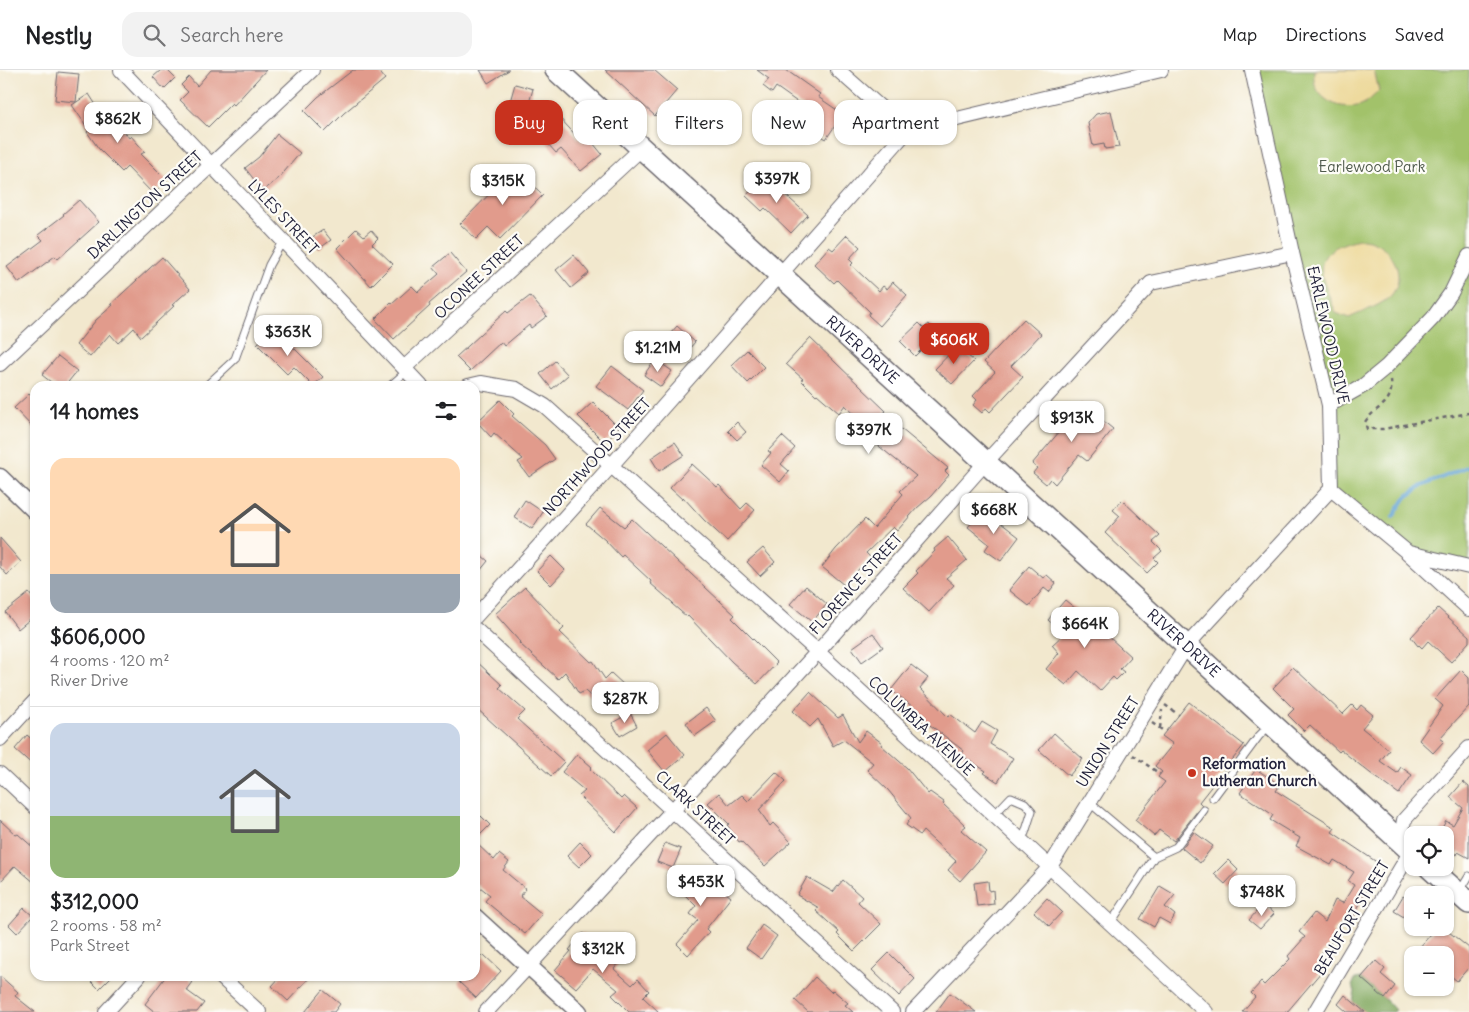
<!DOCTYPE html>
<meta charset="utf-8">
<style>
:root{--surface:#fff;--page:#f2f2f2;--text:#202124;--muted:#757577;--line:#e0e0e0;--accent:#c8321e}
body{margin:0;font-family:Delius,sans-serif;background:var(--page);color:var(--text);height:100vh;display:flex;flex-direction:column;font-size:19px;white-space:nowrap}
*{box-sizing:border-box;margin:0}
p{font-size:16px;color:var(--muted)}
.icon{flex:none;width:28px;height:28px;fill:none;stroke:currentColor;stroke-width:2;stroke-linecap:round;stroke-linejoin:round}
.map{position:relative;flex:1;overflow:hidden}
.sheet{position:absolute;left:30px;top:311px;width:450px;height:600px;display:flex;flex-direction:column;background:var(--surface);border-radius:15px;box-shadow:0 1px 4px #0004}
.sheet>*{flex:none}
.hud{position:absolute;left:495px;top:30px;width:475px;height:45px;display:flex;gap:10px}
.fabs{position:absolute;left:1404px;top:756px;display:grid;gap:10px}
.fabs a{display:grid;place-items:center;width:50px;height:50px;border-radius:10px;background:var(--surface);box-shadow:0 1px 4px #0004;font-size:25px}
.price{position:absolute;translate:-50% -42px;padding:0 11px;border-radius:10px;background:#fff;color:#222;font-size:16px;line-height:32px;filter:drop-shadow(0 1px 2px #0008)}
.price::after{content:'';position:absolute;left:50%;top:30px;width:15px;height:11px;margin-left:-8px;background:inherit;clip-path:polygon(0 0,100% 0,50% 100%)}
.price.on{background:var(--accent);color:#fff}
ul{padding:0;list-style:none}
li{display:grid;align-content:center;gap:10px;height:265px;padding:0 20px}
li+li{border-top:1px solid var(--line)}
li span{display:grid;place-items:center;height:155px;border-radius:15px;color:#555}
li>.icon{margin-inline-start:auto}
span .icon{width:90px;height:90px;fill:#fffc;stroke-width:1}
li b{font-size:21px}
h2{display:flex;justify-content:space-between;align-items:center;height:60px;padding:0 20px;font-size:21px}
.chip{padding:0 18px;border-radius:15px;background:var(--surface);box-shadow:0 1px 4px #0004;font-size:18px;line-height:45px}
.chip.on{background:var(--accent);color:#fff}
header{display:flex;align-items:center;gap:30px;box-sizing:border-box;height:70px;padding:0 25px;background:var(--surface);border-bottom:1px solid var(--line)}
header strong{font-size:24px}
nav{display:flex;gap:28px;margin-inline-start:auto;font-size:18px}
.search{width:350px;height:45px;background:var(--page);display:flex;align-items:center;gap:12px;box-sizing:border-box;padding:0 18px;border-radius:15px;color:var(--muted);font-size:19px}
.map>svg:first-child{display:block}
.green{fill:#a2c26b;stroke:#627253}
.forest{fill:#81a85f;stroke:#52654d}
.sand{fill:#eeda9e;stroke:#887e6c}
.lines{fill:none;stroke-linecap:round;stroke-linejoin:round}
.stream{stroke:#61a3d5;stroke-width:4}
.building{fill:#e19b8c}
.service-casing{stroke:#6b676e;stroke-width:9}
.minor-casing{stroke:#6b676e;stroke-width:16}
.tertiary-casing{stroke:#6b676e;stroke-width:19}
.primary-casing{stroke:#6b676e;stroke-width:24}
.path{stroke:#6b676e;stroke-width:2.5;stroke-dasharray:4 4;stroke-linecap:butt}
.service{stroke:#fff;stroke-width:7}
.minor{stroke:#fff;stroke-width:14}
.tertiary{stroke:#fff;stroke-width:16}
.primary{stroke:#fff;stroke-width:21}
.poi-dot{fill:#c8321e;stroke:#fdfcf7;stroke-width:2}
.labels{text-anchor:middle;stroke-width:4.5;stroke-linejoin:round;paint-order:stroke}
.park-label{font-size:15px;fill:#4f5a4c;stroke:#fdfcf7}
.street-label{font-size:15px;fill:#22223b;stroke:#fdfcf7}
.poi-label{font-size:15px;font-weight:bold;fill:#22223b;stroke:#fdfcf7;text-anchor:start}
</style>
<header>
<strong>Nestly</strong>
<div class="search"><svg class="icon" aria-label="search" viewBox="0 0 24 24"><circle cx="10" cy="10" r="6"/><path d="M15 15l6 6"/></svg>Search here</div>
<nav><a>Map</a><a>Directions</a><a>Saved</a></nav>
</header>
<div class="map">
<svg width="1469" height="942" viewBox="0 0 1469 942">
<rect width="100%" height="100%" fill="#fdfcf7"/>
<filter id="ink" filterUnits="userSpaceOnUse"><feTurbulence type="fractalNoise" baseFrequency=".02" numOctaves="2"/><feDisplacementMap in="SourceGraphic" scale="10" xChannelSelector="R" yChannelSelector="G"/><feConvolveMatrix kernelMatrix="1 2 1 2 8 2 1 2 1" color-interpolation-filters="sRGB"/></filter>
<filter id="wash" filterUnits="userSpaceOnUse"><feTurbulence type="fractalNoise" baseFrequency=".0096" numOctaves="4" result="noise"/><feDisplacementMap in="SourceGraphic" scale="20" xChannelSelector="R" yChannelSelector="G"/><feGaussianBlur stdDeviation="1.12" result="paint"/><feColorMatrix in="noise" values="0 0 0 0 0 0 0 0 0 0 0 0 0 0 0 0 0 1.4 0 .05"/><feComposite in="paint" operator="in"/></filter>
<g filter="url(#wash)">
<rect width="100%" height="100%" fill="#f2e8ce"/>
<path class="green" d="M 1252,0 L 1469,0 L 1469,497 L 1407,482 L 1331,419 L 1329,335 Z"/>
<path class="forest" d="M 1361,908 L 1385,929 L 1395,940 L 1394,942 L 1365,942 L 1353,932 L 1355,921 L 1352,916 L 1355,909 Z"/>
<path class="sand" d="M 1314,0 L 1374,0 L 1379,21 C 1373,26 1369,32 1361,35 C 1345,40 1325,34 1317,19 C 1313,13 1314,6 1314,0 Z
M 1359,169 C 1384,167 1409,200 1393,223 C 1386,234 1361,242 1349,248 L 1336,243 C 1321,205 1305,182 1359,169 Z"/>
<g class="lines">
<path class="stream" d="M 1393,447 L 1406,427 L 1422,416 L 1469,396"/>
</g>
<g id="blocks">
<path class="building" d="M 161,0 L 167,0 L 175,8 L 164,19 L 153,7 Z
M 211,0 L 266,0 L 234,35 L 232,33 L 208,57 L 180,30 L 188,22 L 181,15 L 189,7 L 197,16 Z
M 353,0 L 378,0 L 385,9 L 344,43 L 325,62 L 304,41 L 318,27 Z
M 480,0 L 509,0 L 488,13 Z
M 605,0 L 654,0 L 677,20 L 655,46 Z
M 757,0 L 786,0 L 820,24 L 818,27 L 843,44 L 826,69 L 809,57 L 817,46 L 776,17 L 772,23 L 763,16 L 769,9 Z
M 58,2 L 79,4 L 76,32 L 55,30 Z
M 515,14 L 533,19 L 527,40 L 509,35 Z
M 89,24 L 105,49 L 112,44 L 129,68 L 131,66 L 145,82 L 141,84 L 167,110 L 153,124 L 127,97 L 122,102 L 99,79 L 87,62 L 89,60 L 72,35 Z
M 544,31 L 582,72 L 588,67 L 602,84 L 581,101 L 561,79 L 556,83 L 525,48 Z
M 1111,41 L 1119,77 L 1105,79 L 1104,74 L 1093,76 L 1088,53 L 1096,44 Z
M 277,64 L 300,83 L 279,108 L 263,121 L 245,98 L 259,87 Z
M 515,98 L 543,125 L 500,169 L 488,157 L 476,169 L 460,154 Z
M 764,106 L 808,145 L 791,163 L 765,138 L 762,141 L 746,126 Z
M 79,130 L 99,152 L 58,189 L 55,186 L 19,213 L 7,197 L 43,170 L 38,165 L 64,145 L 63,144 Z
M 356,159 L 364,166 L 371,160 L 378,168 L 372,174 L 393,194 L 371,216 L 337,178 Z
M 323,160 L 331,170 L 319,179 L 311,168 Z
M 847,165 L 860,177 L 849,189 L 853,193 L 851,195 L 879,221 L 883,216 L 887,219 L 893,212 L 907,225 L 880,256 L 868,245 L 870,242 L 837,210 L 834,213 L 814,194 L 829,177 L 833,180 Z
M 450,183 L 466,202 L 429,234 L 430,236 L 394,269 L 375,249 L 391,233 L 392,234 L 412,216 L 418,222 L 439,204 L 433,197 Z
M 574,185 L 589,203 L 571,218 L 556,200 Z
M 162,187 L 190,219 L 172,235 L 174,236 L 141,267 L 134,258 L 118,273 L 110,264 L 90,287 L 76,275 L 96,250 L 113,235 L 111,234 Z
M 530,226 L 547,246 L 531,258 L 529,255 L 504,276 L 501,272 L 470,301 L 456,287 L 506,241 L 508,243 Z
M 1024,249 L 1041,264 L 1011,296 L 1023,307 L 990,342 L 986,338 L 982,343 L 973,335 L 977,330 L 973,326 L 995,302 L 984,292 Z
M 919,253 L 924,258 L 929,254 L 938,263 L 915,286 L 900,271 Z
M 677,256 L 695,272 L 682,287 L 663,272 Z
M 278,262 L 323,307 L 313,316 L 294,297 L 287,304 L 257,274 L 269,263 L 274,267 Z
M 810,268 L 886,341 L 883,344 L 948,398 L 945,401 L 949,405 L 931,426 L 917,438 L 897,461 L 893,457 L 866,483 L 870,487 L 844,515 L 822,497 L 836,479 L 865,449 L 874,458 L 903,424 L 900,421 L 916,406 L 870,369 L 875,364 L 845,335 L 839,343 L 817,324 L 816,325 L 801,310 L 803,309 L 786,294 Z
M 957,276 L 974,291 L 952,314 L 935,299 Z
M 747,280 L 764,297 L 748,313 L 731,295 Z
M 58,286 L 77,301 L 65,316 L 56,316 L 42,305 Z
M 655,289 L 672,301 L 661,317 L 644,305 Z
M 555,291 L 568,305 L 552,319 L 540,304 Z
M 612,296 L 643,320 L 628,340 L 596,316 Z
M 29,324 L 35,330 L 35,360 L 14,338 Z
M 500,330 L 514,344 L 512,346 L 545,375 L 555,389 L 529,407 L 518,392 L 523,389 L 494,363 L 491,367 L 477,352 Z
M 593,332 L 619,358 L 605,373 L 578,346 Z
M 1081,333 L 1113,359 L 1087,391 L 1079,385 L 1055,414 L 1050,409 L 1046,414 L 1033,403 L 1037,398 L 1032,394 L 1065,355 L 1061,351 L 1074,335 L 1077,338 Z
M 737,352 L 746,362 L 737,370 L 728,361 Z
M 782,366 L 795,378 L 781,394 L 789,401 L 780,412 L 761,395 L 771,383 L 768,381 Z
M 675,372 L 684,385 L 659,401 L 651,388 Z
M 692,394 L 717,417 L 719,415 L 741,439 L 747,433 L 755,440 L 727,471 L 704,450 L 683,427 L 682,429 L 670,418 Z
M 525,430 L 543,442 L 532,459 L 514,447 Z
M 1122,430 L 1160,466 L 1153,472 L 1162,481 L 1154,488 L 1158,492 L 1147,503 L 1105,463 L 1120,446 L 1113,440 Z
M 600,438 L 624,457 L 632,449 L 735,545 L 732,548 L 777,593 L 757,614 L 732,592 L 688,546 L 687,547 L 672,534 L 673,533 L 650,513 L 651,511 L 623,485 L 621,487 L 605,470 L 586,454 Z
M 983,439 L 1019,467 L 1001,491 L 985,480 L 989,474 L 968,457 Z
M 948,467 L 967,490 L 946,508 L 954,515 L 929,542 L 903,518 L 918,503 L 916,501 L 935,481 L 934,479 Z
M 0,468 L 21,492 L 7,505 L 0,497 Z
M 763,478 L 775,492 L 760,506 L 747,492 Z
M 475,480 L 488,491 L 475,507 Z
M 551,486 L 565,500 L 551,515 L 537,501 Z
M 1029,496 L 1043,508 L 1047,505 L 1056,513 L 1049,522 L 1044,518 L 1029,536 L 1009,520 Z
M 806,516 L 827,534 L 812,552 L 790,534 Z
M 525,517 L 564,558 L 560,562 L 591,592 L 593,591 L 605,609 L 611,603 L 625,616 L 604,638 L 585,621 L 579,624 L 565,602 L 558,609 L 519,573 L 520,572 L 495,544 Z
M 29,523 L 35,531 L 35,545 L 18,559 L 5,542 Z
M 1065,530 L 1087,548 L 1090,544 L 1101,553 L 1098,557 L 1131,587 L 1120,599 L 1124,602 L 1116,610 L 1113,607 L 1100,621 L 1078,601 L 1066,615 L 1046,599 L 1059,583 L 1052,575 L 1064,564 L 1048,550 Z
M 1438,538 L 1469,566 L 1469,572 L 1451,592 L 1428,571 L 1422,578 L 1419,575 L 1418,576 L 1411,567 Z
M 873,563 L 883,577 L 862,592 L 852,578 Z
M 475,590 L 502,615 L 499,618 L 525,641 L 517,649 L 564,692 L 551,706 L 475,637 Z
M 911,595 L 928,608 L 920,618 L 948,647 L 950,644 L 975,663 L 982,652 L 997,661 L 990,674 L 1013,688 L 998,712 L 984,703 L 986,701 L 961,685 L 964,681 L 930,655 L 928,657 L 914,643 L 917,640 L 891,620 Z
M 1293,597 L 1343,644 L 1352,635 L 1357,640 L 1361,635 L 1373,645 L 1362,658 L 1389,680 L 1380,691 L 1397,703 L 1401,697 L 1412,705 L 1399,724 L 1370,703 L 1341,680 L 1339,682 L 1310,655 L 1304,661 L 1288,645 L 1294,639 L 1273,618 Z
M 1461,600 L 1469,608 L 1469,636 L 1440,668 L 1444,671 L 1433,683 L 1419,670 L 1443,636 L 1435,629 Z
M 810,622 L 838,648 L 843,645 L 858,672 L 866,661 L 882,673 L 881,675 L 907,698 L 928,724 L 930,722 L 944,732 L 943,734 L 966,756 L 961,760 L 986,782 L 960,811 L 948,800 L 956,791 L 923,761 L 920,765 L 906,755 L 911,748 L 888,720 L 867,700 L 873,693 L 844,670 L 833,676 L 818,649 L 810,657 L 793,641 Z
M 1189,632 L 1244,675 L 1199,732 L 1202,735 L 1174,771 L 1159,760 L 1154,766 L 1135,750 L 1165,712 L 1158,707 L 1162,702 L 1155,696 L 1173,674 L 1162,666 Z
M 706,638 L 716,651 L 695,666 L 686,653 Z
M 630,643 L 637,656 L 620,666 L 612,653 Z
M 667,663 L 685,685 L 665,702 L 647,680 Z
M 1054,663 L 1083,689 L 1069,706 L 1039,680 Z
M 27,665 L 35,672 L 35,697 L 15,679 Z
M 577,684 L 592,697 L 590,699 L 621,729 L 624,726 L 637,738 L 616,762 L 579,726 L 585,721 L 562,702 Z
M 1256,699 L 1280,715 L 1276,721 L 1335,758 L 1332,762 L 1384,797 L 1371,821 L 1367,819 L 1352,850 L 1346,846 L 1332,863 L 1336,867 L 1318,888 L 1327,895 L 1287,942 L 1242,942 L 1255,927 L 1251,923 L 1261,912 L 1264,915 L 1290,889 L 1288,886 L 1305,867 L 1299,862 L 1314,843 L 1325,852 L 1335,830 L 1343,833 L 1354,815 L 1348,811 L 1354,802 L 1334,790 L 1331,795 L 1296,776 L 1300,768 L 1270,750 L 1273,745 L 1240,723 Z
M 776,702 L 786,711 L 759,740 L 770,756 L 773,753 L 791,772 L 765,796 L 741,771 L 739,772 L 727,755 L 729,754 L 708,733 L 719,723 L 729,735 L 742,725 L 748,731 Z
M 1463,712 L 1469,717 L 1469,788 L 1458,782 L 1457,785 L 1445,778 L 1445,765 L 1438,765 L 1446,751 L 1453,755 L 1463,738 L 1450,727 Z
M 481,746 L 490,755 L 475,770 L 475,752 Z
M 0,750 L 16,765 L 18,764 L 35,779 L 35,813 L 15,796 L 0,812 Z
M 1194,762 L 1213,776 L 1200,793 L 1182,778 Z
M 475,772 L 494,790 L 499,784 L 509,792 L 503,800 L 526,819 L 520,826 L 542,844 L 525,864 L 485,831 L 490,825 L 475,813 Z
M 580,772 L 592,784 L 579,797 L 567,786 Z
M 665,773 L 681,779 L 673,798 L 657,792 Z
M 1228,790 L 1238,800 L 1225,814 L 1214,804 Z
M 693,797 L 712,816 L 714,813 L 731,827 L 706,859 L 709,862 L 688,885 L 677,874 L 698,850 L 690,844 L 696,836 L 675,815 Z
M 807,807 L 833,822 L 843,810 L 862,827 L 858,832 L 881,854 L 854,881 L 837,864 L 839,862 L 816,841 L 819,838 L 797,825 Z
M 988,811 L 989,821 L 993,820 L 994,834 L 977,836 L 974,813 Z
M 1160,816 L 1175,825 L 1165,837 L 1175,845 L 1170,854 L 1159,848 L 1154,857 L 1140,849 Z
M 1403,826 L 1412,832 L 1412,852 L 1394,841 Z
M 1047,828 L 1062,842 L 1049,856 L 1034,842 Z
M 1263,834 L 1274,844 L 1260,859 L 1249,850 Z
M 24,838 L 33,846 L 17,863 L 9,855 Z
M 762,855 L 777,866 L 761,889 L 746,878 Z
M 1436,858 L 1444,858 L 1469,878 L 1469,897 L 1457,911 L 1445,901 L 1452,892 L 1445,885 L 1437,879 L 1432,885 L 1428,885 L 1419,878 Z
M 583,863 L 619,893 L 614,899 L 632,915 L 638,909 L 649,921 L 643,927 L 659,942 L 629,942 L 612,925 L 618,920 L 593,899 L 576,918 L 555,900 L 571,881 L 569,880 Z
M 889,883 L 915,909 L 899,926 L 872,900 Z
M 484,885 L 501,901 L 476,928 L 459,912 L 464,906 L 475,906 L 475,894 Z
M 1376,891 L 1385,899 L 1381,904 L 1395,916 L 1385,929 L 1361,908 Z
M 0,906 L 18,922 L 15,926 L 35,942 L 0,942 Z
M 86,906 L 112,906 L 99,919 Z
M 166,906 L 184,906 L 192,912 L 186,920 L 204,933 L 197,942 L 155,942 L 145,934 Z
M 281,906 L 311,906 L 288,931 L 272,916 Z
M 815,907 L 831,922 L 833,920 L 848,933 L 845,935 L 853,942 L 808,942 L 795,930 Z
M 323,920 L 340,934 L 334,942 L 305,942 Z
M 950,923 L 976,942 L 936,942 Z
M 1345,925 L 1353,932 L 1365,942 L 1347,942 L 1338,934 Z"/>
</g>
</g>
<g filter="url(#ink)">
<use href="#blocks" fill-opacity="0" stroke="#6b676e" stroke-width="1"/>
<g class="lines">
<defs>
<path id="service" d="M 206,316 L 235,289 L 269,195 L 283,170
M 390,316 L 407,301
M 1213,728 L 1259,666 L 1270,655
M 1090,733 L 1154,787 L 1110,854
M 993,746 L 1011,727 L 1025,733 L 1032,741 L 1025,763 L 1020,770
M 1154,787 L 1176,777 L 1204,740
M 1460,821 L 1469,806"/>
<path id="minor" d="M 121,0 L 421,316
M 838,0 L 907,61
M 1252,0 L 1292,183 L 1329,335 L 1331,419 L 1407,482 L 1469,539
M 0,294 L 312,0
M 404,298 L 642,78
M 468,316 L 481,313 L 516,319 L 545,336 L 818,582 L 1206,942
M 1329,335 L 1363,316 L 1386,297 L 1433,248 L 1451,223 L 1469,186
M 1409,483 L 1469,497
M 475,547 L 610,397 L 907,61 L 1161,0
M 475,559 L 892,942
M 0,669 L 35,631
M 0,704 L 35,737
M 220,906 L 259,942
M 106,942 L 139,906
M 486,942 L 673,740 L 822,577 L 986,392 L 1151,213 L 1292,183
M 913,942 L 1049,798 L 1187,575 L 1331,419
M 1315,942 L 1411,781 L 1401,766 L 1404,750 L 1469,678"/>
<path id="tertiary" d="M 0,407 L 35,441
M 475,847 L 579,942"/>
<g id="primary">
<path id="s1" d="M 556,0 L 1412,782"/>
<path d="M 1430,798 L 1469,833"/>
</g>
</defs>
<use href="#service" class="service-casing"/>
<use href="#minor" class="minor-casing"/>
<use href="#tertiary" class="tertiary-casing"/>
<use href="#primary" class="primary-casing"/>
<path class="path" d="M 1391,310 C 1394,336 1376,335 1365,352 L 1367,359 L 1383,359 L 1469,343
M 1165,635 L 1179,645
M 1152,653 L 1165,662
M 1160,658 L 1162,640
M 1133,685 L 1160,704"/>
<use href="#service" class="service"/>
<use href="#minor" class="minor"/>
<use href="#tertiary" class="tertiary"/>
<use href="#primary" class="primary"/>
</g>
</g>
<circle class="poi-dot" cx="1192" cy="703" r="5"/>
<g class="labels">
<g class="park-label">
<text x="1372" y="102">Earlewood Park</text>
</g>
<g class="street-label">
<text transform="translate(145 135) rotate(-43)" y="5">DARLINGTON STREET</text>
<text transform="translate(283 147) rotate(47)" y="5">LYLES STREET</text>
<text transform="translate(479 207) rotate(-43)" y="5">OCONEE STREET</text>
<text transform="translate(1328 265) rotate(77)" y="5">EARLEWOOD DRIVE</text>
<text dy="5" stroke="none"><textPath href="#s1" startOffset="415">RIVER DRIVE</textPath></text>
<text transform="translate(597 387) rotate(-48)" y="5">NORTHWOOD STREET</text>
<text transform="translate(856 514) rotate(-48)" y="5">FLORENCE STREET</text>
<text dy="5" stroke="none"><textPath href="#s1" startOffset="850">RIVER DRIVE</textPath></text>
<text transform="translate(921 656) rotate(43)" y="5">COLUMBIA AVENUE</text>
<text transform="translate(1108 672) rotate(-58)" y="5">UNION STREET</text>
<text transform="translate(695 738) rotate(43)" y="5">CLARK STREET</text>
<text transform="translate(1352 848) rotate(-59)" y="5">BEAUFORT STREET</text>
</g>
<g class="poi-label">
<text x="1202" y="699">Reformation<tspan x="1202" dy="17">Lutheran Church</tspan></text>
</g>
</g>
</svg>
<div class="fabs">
<a><svg class="icon" aria-label="locate" viewBox="0 0 24 24"><circle cx="12" cy="12" r="6"/><path d="M12 2v4M12 18v4M2 12h4M18 12h4"/></svg></a>
<a>+</a>
<a>−</a>
</div>
<b class="price" style="left:118px;top:74px">$862K</b>
<b class="price" style="left:777px;top:134px">$397K</b>
<b class="price" style="left:503px;top:136px">$315K</b>
<b class="price" style="left:288px;top:287px">$363K</b>
<b class="price on" style="left:954px;top:295px">$606K</b>
<b class="price" style="left:658px;top:303px">$1.21M</b>
<b class="price" style="left:1072px;top:373px">$913K</b>
<b class="price" style="left:869px;top:385px">$397K</b>
<b class="price" style="left:994px;top:465px">$668K</b>
<b class="price" style="left:1085px;top:579px">$664K</b>
<b class="price" style="left:625px;top:654px">$287K</b>
<b class="price" style="left:701px;top:837px">$453K</b>
<b class="price" style="left:1262px;top:847px">$748K</b>
<b class="price" style="left:603px;top:904px">$312K</b>
<div class="hud">
<a class="chip on">Buy</a>
<a class="chip">Rent</a>
<a class="chip">Filters</a>
<a class="chip">New</a>
<a class="chip">Apartment</a>
</div>
<section class="sheet">
<h2>14 homes<svg class="icon" aria-label="filters" viewBox="0 0 24 24"><path d="M4 7h16M4 17h16"/><circle cx="9" cy="7" r="2"/><circle cx="15" cy="17" r="2"/></svg></h2>
<ul>
<li><span style="background:linear-gradient(#ffd9b3 75%,#9aa5b1 0)"><svg class="icon" aria-label="home" viewBox="0 0 24 24"><path d="M3 11l9-7 9 7M6 9v11h12V9"/></svg></span><div><b>$606,000</b><p>4 rooms · 120 m²</p><p>River Drive</p></div></li>
<li><span style="background:linear-gradient(#c9d6e8 60%,#8fb573 0)"><svg class="icon" aria-label="home" viewBox="0 0 24 24"><path d="M3 11l9-7 9 7M6 9v11h12V9"/></svg></span><div><b>$312,000</b><p>2 rooms · 58 m²</p><p>Park Street</p></div></li>
</ul>
</section>
</div>
